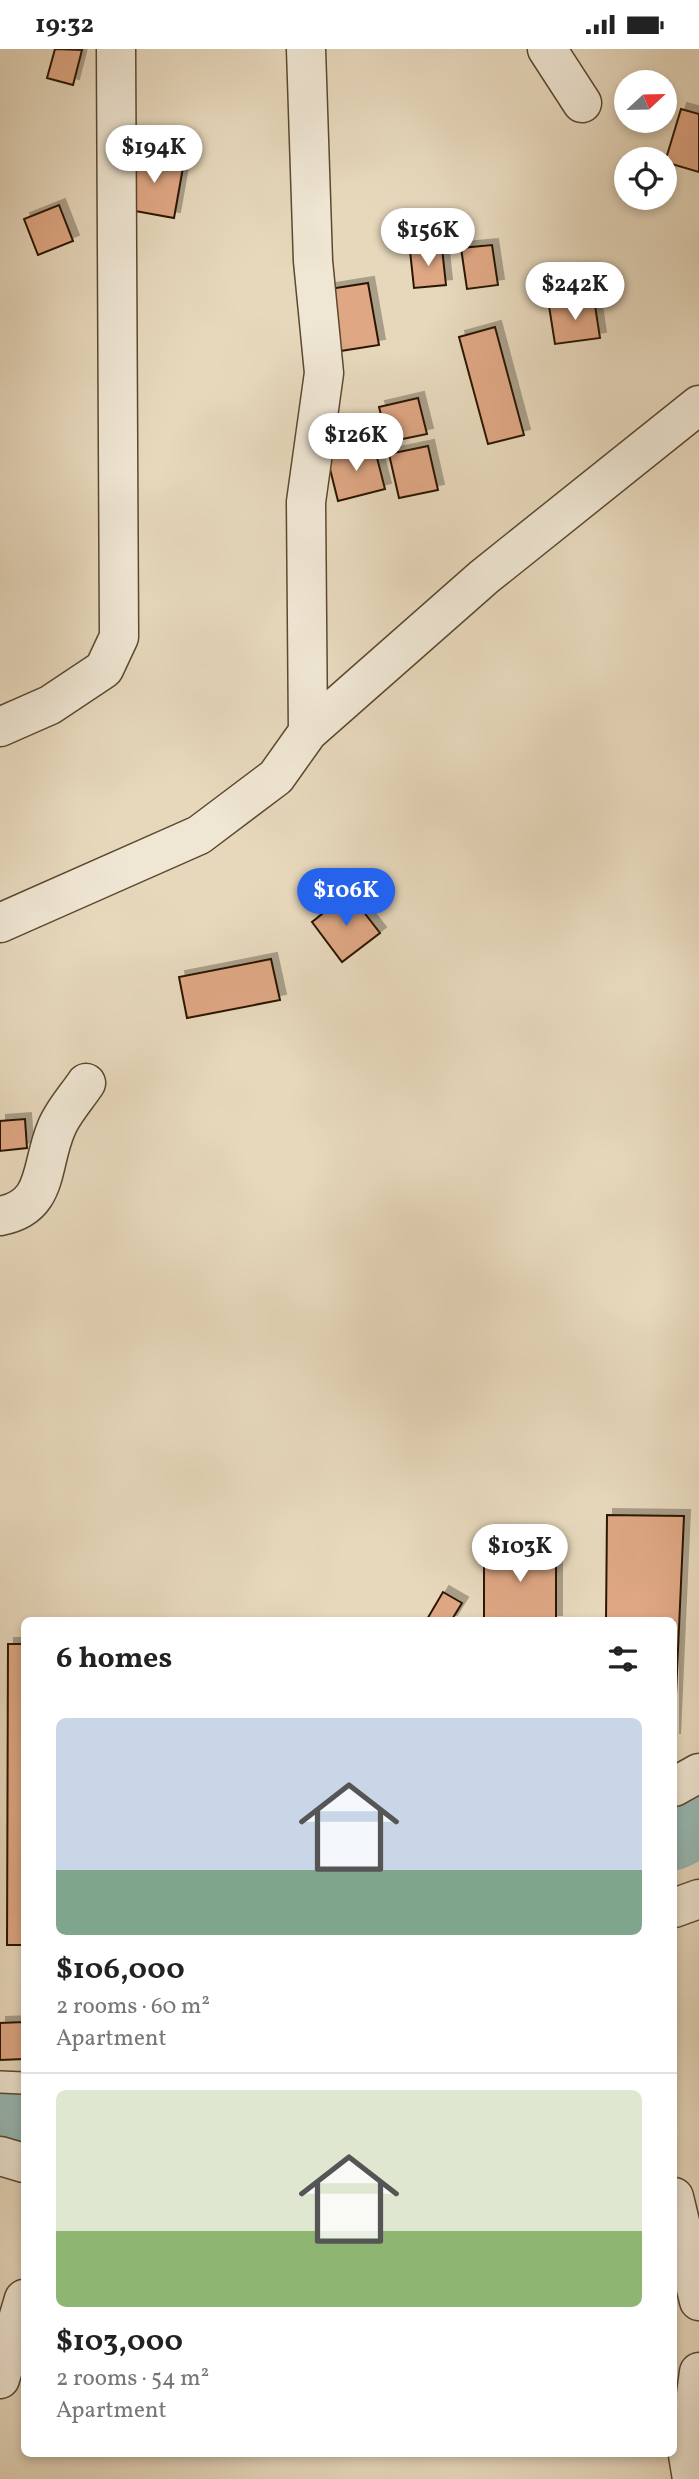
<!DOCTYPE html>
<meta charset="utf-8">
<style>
:root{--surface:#fff;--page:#f2f2f2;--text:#222;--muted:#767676;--line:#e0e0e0;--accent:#2563eb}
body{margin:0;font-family:Vollkorn,serif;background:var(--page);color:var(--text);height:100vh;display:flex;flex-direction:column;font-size:26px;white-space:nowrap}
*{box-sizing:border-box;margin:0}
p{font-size:23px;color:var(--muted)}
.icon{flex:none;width:38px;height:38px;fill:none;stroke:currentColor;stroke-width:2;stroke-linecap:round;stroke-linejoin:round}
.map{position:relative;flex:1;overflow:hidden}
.side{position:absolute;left:21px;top:1568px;width:656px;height:840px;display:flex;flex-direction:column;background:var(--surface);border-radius:10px;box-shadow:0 4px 10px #0003}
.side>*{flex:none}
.needle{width:46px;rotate:68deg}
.controls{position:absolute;left:614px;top:21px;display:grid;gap:14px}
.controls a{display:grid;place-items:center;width:63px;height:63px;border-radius:50%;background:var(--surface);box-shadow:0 4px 10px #0003;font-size:35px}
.price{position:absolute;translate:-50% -60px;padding:0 16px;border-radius:24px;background:#fff;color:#222;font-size:23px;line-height:46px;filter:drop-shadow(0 2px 4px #0008)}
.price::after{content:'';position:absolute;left:50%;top:42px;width:21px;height:16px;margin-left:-10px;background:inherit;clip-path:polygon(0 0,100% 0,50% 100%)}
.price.current{background:var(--accent);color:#fff}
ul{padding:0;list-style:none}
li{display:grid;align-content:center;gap:14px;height:371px;padding:0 35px}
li+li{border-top:2px solid var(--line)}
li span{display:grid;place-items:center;height:217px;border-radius:10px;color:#555}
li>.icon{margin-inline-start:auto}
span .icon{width:126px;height:126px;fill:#fffc;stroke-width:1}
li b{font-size:30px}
h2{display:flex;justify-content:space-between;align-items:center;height:84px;padding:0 35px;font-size:30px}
.status{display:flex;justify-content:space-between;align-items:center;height:49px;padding:0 35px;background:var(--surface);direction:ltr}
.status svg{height:19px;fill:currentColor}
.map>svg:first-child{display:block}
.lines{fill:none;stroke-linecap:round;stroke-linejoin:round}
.river{stroke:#97b9b5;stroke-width:66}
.building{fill:#dfa784;stroke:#2c1902;stroke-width:2;filter:url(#shadow)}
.lane-casing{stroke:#5b4930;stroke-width:24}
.street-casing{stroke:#5b4930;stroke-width:41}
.lane{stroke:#efe6d3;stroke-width:21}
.street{stroke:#efe6d3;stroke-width:38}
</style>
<div class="status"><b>19:32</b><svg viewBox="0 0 49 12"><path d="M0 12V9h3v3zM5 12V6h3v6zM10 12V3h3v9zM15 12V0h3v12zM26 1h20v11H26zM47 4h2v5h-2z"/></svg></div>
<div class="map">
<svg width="699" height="2430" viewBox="0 0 699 2430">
<defs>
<filter id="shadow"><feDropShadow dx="6" dy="-6" stdDeviation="0" flood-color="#0004"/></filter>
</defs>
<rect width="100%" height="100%" fill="#e7d8bc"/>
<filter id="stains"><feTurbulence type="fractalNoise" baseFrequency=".00286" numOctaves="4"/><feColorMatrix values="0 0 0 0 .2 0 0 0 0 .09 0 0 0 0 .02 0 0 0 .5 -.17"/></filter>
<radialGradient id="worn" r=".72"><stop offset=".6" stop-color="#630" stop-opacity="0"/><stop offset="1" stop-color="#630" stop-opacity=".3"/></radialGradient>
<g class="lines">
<path class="river" d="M 674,1788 L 699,1775
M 0,2064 L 24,2066"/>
</g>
<path class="building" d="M 55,0 L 82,1 L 73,36 L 47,29 Z
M 681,60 L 699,65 L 699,123 L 665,113 Z
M 133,104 L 184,113 L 174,169 L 124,160 Z
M 59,156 L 73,192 L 38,206 L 24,170 Z
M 492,196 L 498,236 L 467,240 L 461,199 Z
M 442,199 L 446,236 L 414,239 L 410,202 Z
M 368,234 L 379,296 L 334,303 L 323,241 Z
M 594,250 L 600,289 L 555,295 L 549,257 Z
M 495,278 L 524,386 L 488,395 L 459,288 Z
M 418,349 L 427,385 L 388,393 L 379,358 Z
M 374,397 L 385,440 L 338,452 L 327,408 Z
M 428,397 L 438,441 L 399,449 L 389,405 Z
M 349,844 L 380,884 L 342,913 L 312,873 Z
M 271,910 L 280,951 L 187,969 L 179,928 Z
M 25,1070 L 27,1099 L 0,1102 L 0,1072 Z
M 607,1466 L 684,1467 L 674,1691 L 674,1572 L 606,1572 Z
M 484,1498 L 556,1498 L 556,1572 L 484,1572 Z
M 443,1543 L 462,1554 L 451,1572 L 426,1572 Z
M 8,1595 L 24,1595 L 24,1896 L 7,1896 Z
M 24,1973 L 24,2010 L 0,2011 L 0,1974 Z"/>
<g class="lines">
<defs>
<path id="lane" d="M 0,2033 L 24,2034"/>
<path id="street" d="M 547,0 L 582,54
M 0,678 L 50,656 L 104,620 L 119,588 L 116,0
M 308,683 L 484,528 L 699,356
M 0,874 L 199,786 L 276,728 L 308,683 L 306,453 L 324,324 L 313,212 L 306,0
M 0,1167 C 49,1158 40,1118 56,1080 C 62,1064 76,1049 86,1034
M 674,1738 L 699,1724
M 674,1859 L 699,1850
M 0,2107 L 24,2114
M 674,2148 L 699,2252
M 0,2330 L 24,2250
M 692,2430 L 688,2406 L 699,2323"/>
</defs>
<use href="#lane" class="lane-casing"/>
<use href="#street" class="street-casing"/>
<use href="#lane" class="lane"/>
<use href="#street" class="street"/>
</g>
<rect width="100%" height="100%" filter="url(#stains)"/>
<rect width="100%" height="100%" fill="url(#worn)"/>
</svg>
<div class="controls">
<a><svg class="needle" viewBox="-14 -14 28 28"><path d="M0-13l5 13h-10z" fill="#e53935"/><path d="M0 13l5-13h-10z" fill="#767676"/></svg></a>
<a><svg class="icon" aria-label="locate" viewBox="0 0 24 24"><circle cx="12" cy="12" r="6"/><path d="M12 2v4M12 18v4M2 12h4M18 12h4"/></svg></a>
</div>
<b class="price" style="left:154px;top:136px">$194K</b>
<b class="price" style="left:428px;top:219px">$156K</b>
<b class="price" style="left:575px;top:273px">$242K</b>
<b class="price" style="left:356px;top:424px">$126K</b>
<b class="price current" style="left:346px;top:879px">$106K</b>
<b class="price" style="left:520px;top:1535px">$103K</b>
<section class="side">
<h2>6 homes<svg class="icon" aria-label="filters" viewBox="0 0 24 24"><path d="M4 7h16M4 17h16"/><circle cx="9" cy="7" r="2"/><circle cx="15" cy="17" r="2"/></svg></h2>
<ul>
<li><span style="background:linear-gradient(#c9d6e8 70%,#7fa58c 0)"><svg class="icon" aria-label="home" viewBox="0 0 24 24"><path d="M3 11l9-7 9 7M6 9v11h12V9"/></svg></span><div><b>$106,000</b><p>2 rooms · 60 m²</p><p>Apartment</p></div></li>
<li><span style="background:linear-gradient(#dfe7d0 65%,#8fb573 0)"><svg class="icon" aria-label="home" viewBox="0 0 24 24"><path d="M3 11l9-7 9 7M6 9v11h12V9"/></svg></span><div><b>$103,000</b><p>2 rooms · 54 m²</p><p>Apartment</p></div></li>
</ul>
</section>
</div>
